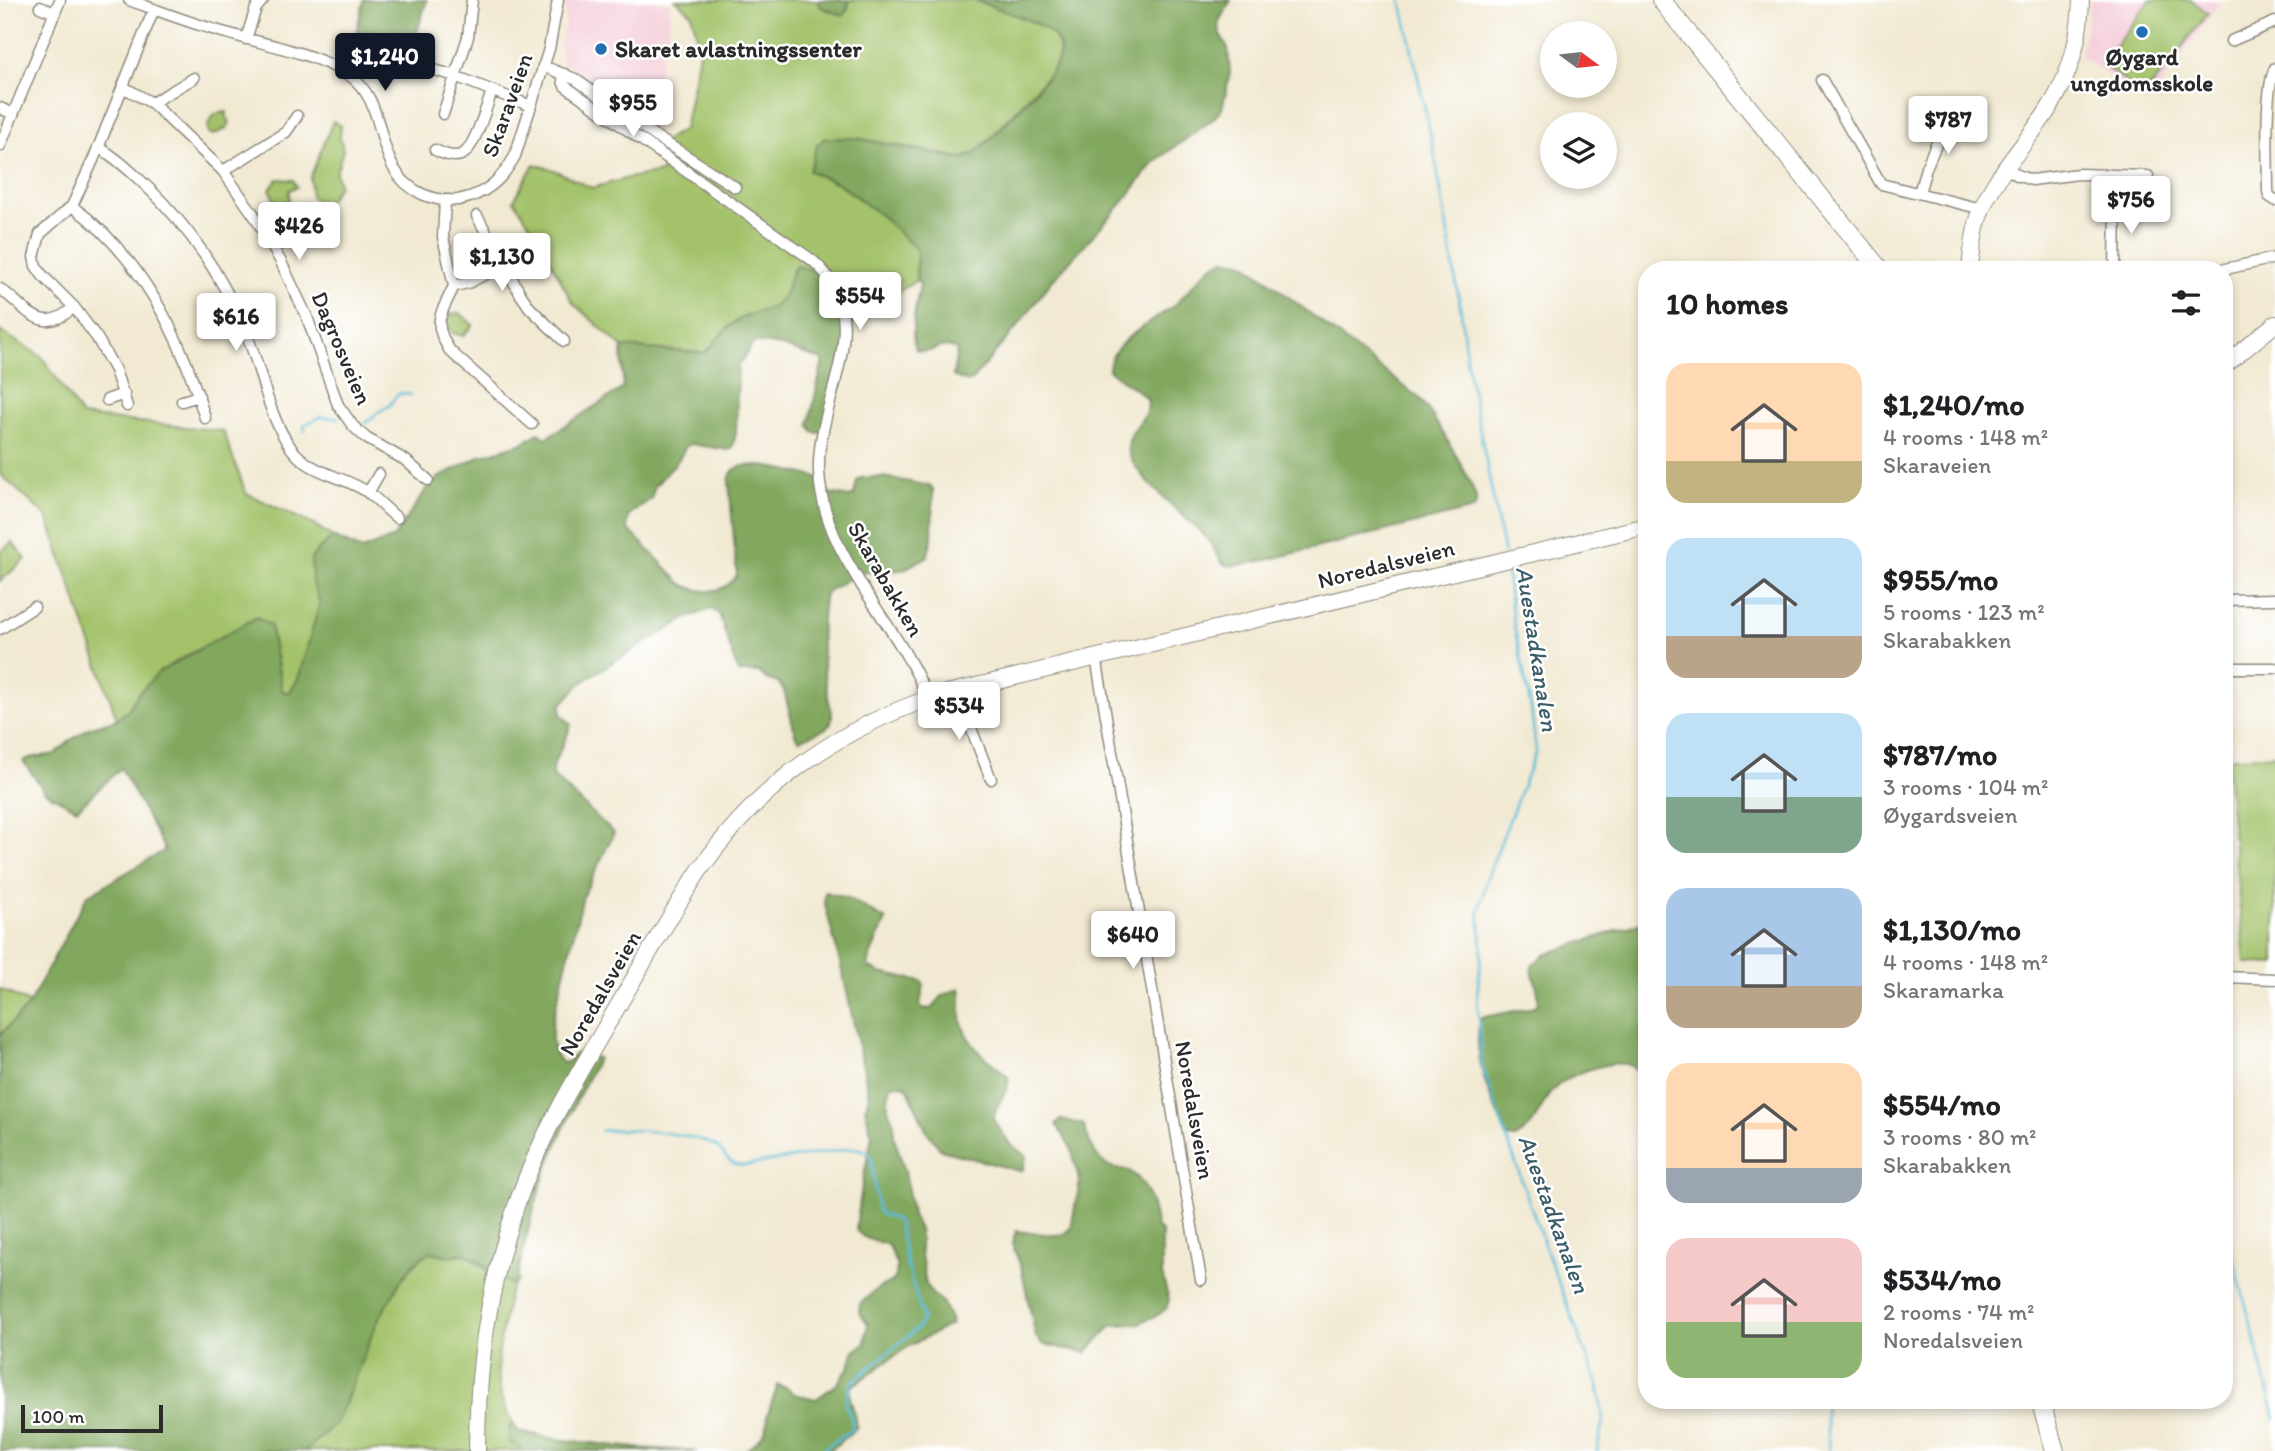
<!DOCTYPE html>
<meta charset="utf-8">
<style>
:root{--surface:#fff;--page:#f2f2f2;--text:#202124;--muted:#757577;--accent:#111827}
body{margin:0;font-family:Itim,sans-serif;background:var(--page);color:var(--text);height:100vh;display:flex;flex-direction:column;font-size:26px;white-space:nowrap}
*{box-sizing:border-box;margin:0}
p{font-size:23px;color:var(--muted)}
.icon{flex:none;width:38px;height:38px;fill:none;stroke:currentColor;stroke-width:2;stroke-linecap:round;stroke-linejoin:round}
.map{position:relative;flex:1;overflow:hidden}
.side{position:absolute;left:1638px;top:261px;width:595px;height:1148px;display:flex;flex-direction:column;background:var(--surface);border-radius:28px;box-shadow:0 4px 10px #0003}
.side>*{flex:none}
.needle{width:46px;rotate:105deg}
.buttons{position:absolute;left:1540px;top:21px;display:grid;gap:14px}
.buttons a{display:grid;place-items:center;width:77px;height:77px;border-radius:50%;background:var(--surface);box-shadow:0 4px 10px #0003;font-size:35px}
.scale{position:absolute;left:21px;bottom:18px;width:142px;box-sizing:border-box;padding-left:7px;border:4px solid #2b2b2b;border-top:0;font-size:19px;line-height:24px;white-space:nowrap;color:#2b2b2b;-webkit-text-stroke:5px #fff;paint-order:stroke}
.price{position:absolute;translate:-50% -60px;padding:0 16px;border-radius:7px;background:#fff;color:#222;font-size:23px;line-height:46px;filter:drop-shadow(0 2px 4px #0008)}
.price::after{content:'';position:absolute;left:50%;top:42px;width:21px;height:16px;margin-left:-10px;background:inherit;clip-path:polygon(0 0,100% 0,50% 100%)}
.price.on{background:var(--accent);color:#fff}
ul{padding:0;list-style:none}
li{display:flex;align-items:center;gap:21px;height:175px;padding:0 28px}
li span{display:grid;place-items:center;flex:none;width:196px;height:140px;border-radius:21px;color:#555}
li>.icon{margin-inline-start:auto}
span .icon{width:84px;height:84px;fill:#fffc;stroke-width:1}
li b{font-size:30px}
h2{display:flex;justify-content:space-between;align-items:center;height:84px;padding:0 28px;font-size:30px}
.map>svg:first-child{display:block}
.built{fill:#f5cfda}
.green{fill:#a3c26a;stroke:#67764a;stroke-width:2}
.forest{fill:#82a85e;stroke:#566a44;stroke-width:2}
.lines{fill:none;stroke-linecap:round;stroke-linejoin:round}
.stream{stroke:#5bbcd9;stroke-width:2.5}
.street-casing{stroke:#8e8a7e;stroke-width:13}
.secondary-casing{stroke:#8e8a7e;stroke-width:18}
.primary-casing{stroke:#8e8a7e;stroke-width:20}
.street{stroke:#fff;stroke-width:10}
.secondary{stroke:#fff;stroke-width:16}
.primary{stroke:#fff;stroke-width:18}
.poi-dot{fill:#1f6fb2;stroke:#fff;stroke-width:2.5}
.labels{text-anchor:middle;stroke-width:5;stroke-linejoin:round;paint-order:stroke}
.poi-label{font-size:23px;font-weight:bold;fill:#2b2b2b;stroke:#fff;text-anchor:start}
.street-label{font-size:23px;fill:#2b2b2b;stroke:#fff}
.water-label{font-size:24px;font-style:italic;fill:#3c5e68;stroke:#fff}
</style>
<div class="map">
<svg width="2275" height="1451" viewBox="0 0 2275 1451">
<rect width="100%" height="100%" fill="#fff"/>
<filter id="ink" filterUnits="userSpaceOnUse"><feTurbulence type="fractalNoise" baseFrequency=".0143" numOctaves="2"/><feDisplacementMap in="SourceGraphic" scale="14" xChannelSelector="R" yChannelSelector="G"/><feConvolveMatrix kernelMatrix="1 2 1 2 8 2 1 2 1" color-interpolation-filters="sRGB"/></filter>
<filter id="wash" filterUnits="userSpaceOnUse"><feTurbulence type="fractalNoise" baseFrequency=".00686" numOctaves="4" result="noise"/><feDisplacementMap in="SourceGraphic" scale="28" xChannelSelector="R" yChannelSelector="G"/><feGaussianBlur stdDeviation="1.57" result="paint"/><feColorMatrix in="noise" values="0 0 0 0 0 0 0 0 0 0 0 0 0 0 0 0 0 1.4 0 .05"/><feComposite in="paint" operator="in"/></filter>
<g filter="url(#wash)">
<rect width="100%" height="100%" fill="#f1e9d2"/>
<path class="built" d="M 566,0 L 659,0 L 670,3 L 669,9 L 671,15 L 650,113 L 634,102 L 623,103 L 579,72 L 562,63 L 560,43 L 565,27 Z
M 2090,0 L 2219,0 L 2217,6 L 2148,103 L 2082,57 Z"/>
<path class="green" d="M 676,0 L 817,0 C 822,13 834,12 847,11 L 850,0 L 975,0 L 1039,24 L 1055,36 L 1060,50 L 1058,60 L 1049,74 L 989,140 L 977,151 L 964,158 L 856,138 L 825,138 L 817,146 L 814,174 L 838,183 L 883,217 L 917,250 L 916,281 L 862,314 C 855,282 819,278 793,270 C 788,285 784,304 766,311 C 755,315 745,315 735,322 C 722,330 716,346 703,353 L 622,347 L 573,303 L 536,234 L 514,200 L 534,164 L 554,170 L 592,188 L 628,178 L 662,172 L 658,144 L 684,129 L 700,48 L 691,13 Z
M 2150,0 L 2191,0 L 2208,13 L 2144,96 L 2102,64 Z
M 227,112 L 227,118 L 230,122 L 227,128 L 214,135 L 208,133 L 208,125 L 215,114 Z
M 333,121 L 341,126 L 340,137 L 343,150 L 336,173 L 339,185 L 329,200 L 323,204 L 311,197 L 310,178 Z
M 278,179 L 293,180 L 297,187 L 289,190 L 289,201 L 285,212 L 281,213 L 271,210 L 269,206 L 274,199 L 270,189 Z
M 460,313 L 473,325 L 463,336 L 452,333 L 446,315 Z
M 0,331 L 42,357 L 82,416 L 223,431 L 246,493 L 316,526 L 333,537 L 317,551 L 312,581 L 320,603 L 298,680 L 289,693 L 281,690 C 280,667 273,649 271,626 L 257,617 L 170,665 L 138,694 L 127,711 L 117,719 L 47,517 L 0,474 Z
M 12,542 L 26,559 L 0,581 L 0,553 Z
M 2275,754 L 2275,964 L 2245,963 L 2226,758 Z
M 0,989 L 29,1003 L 25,1012 L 0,1035 Z
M 431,1252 L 450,1256 L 466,1254 L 495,1276 L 513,1285 L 509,1293 C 501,1338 487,1381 513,1423 L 509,1429 L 509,1442 L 523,1451 L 305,1451 C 316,1435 333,1422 344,1406 C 349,1399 349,1388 353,1380 C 366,1346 398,1267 431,1252 Z"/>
<path class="forest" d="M 364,0 L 427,0 L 416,35 L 379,71 L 352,49 Z
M 817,0 L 850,0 L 844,16 L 821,7 Z
M 975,0 L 1231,0 L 1219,21 L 1220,34 L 1228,48 L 1230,73 L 1222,109 L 1212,120 L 1154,162 L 1124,201 L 1051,282 L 1016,328 L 972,380 L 968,382 L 953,376 L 957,350 C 941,339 935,356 916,350 C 909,331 916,305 920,285 L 918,281 L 916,281 L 917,250 L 883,217 L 838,183 L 809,171 L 817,145 L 825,138 L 856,138 L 960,159 C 967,157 973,154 979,149 C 996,135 1050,79 1058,60 C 1060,56 1061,49 1059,44 C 1051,22 997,10 975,0 Z
M 1225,259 L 1245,263 L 1419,398 C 1432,412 1473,481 1476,499 C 1477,504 1476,504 1474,509 L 1262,561 L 1232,566 L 1223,564 C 1216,553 1211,542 1202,533 C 1185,517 1128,471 1128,448 C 1128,428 1149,420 1148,400 C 1137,387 1121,382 1109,370 C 1108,341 1158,320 1177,303 C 1192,288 1204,267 1225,259 Z
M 796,266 C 822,270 856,286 862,314 L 854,318 L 850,326 L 846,359 L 840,388 L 821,433 L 813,432 L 809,424 L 823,360 L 782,346 L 754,342 L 738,366 L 736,433 L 732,448 L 728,450 L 691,444 L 686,446 L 679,459 L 655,486 L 651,499 L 629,515 L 627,528 L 682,584 C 701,594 724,595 737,575 L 729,482 C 730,476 731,471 737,468 C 750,460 804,474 821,478 L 825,479 L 828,493 L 850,497 L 854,495 L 857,481 L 861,478 L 883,477 L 930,486 L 933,489 L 932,539 L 927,557 L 902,570 L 858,573 L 825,593 C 818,634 822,674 832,714 L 831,723 L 825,729 L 799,740 L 796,737 L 784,691 L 779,683 L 766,679 L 759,672 L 738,672 L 719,614 L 711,609 L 689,617 L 592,675 L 579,685 L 561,705 L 561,714 L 571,724 C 567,742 552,759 552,775 L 614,833 L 583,896 L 553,1018 C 551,1034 550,1052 562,1063 L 567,1062 L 577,1053 L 598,1058 C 577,1099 557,1139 542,1183 C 531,1214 524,1246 517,1278 L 518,1281 L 513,1285 L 495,1276 L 479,1261 L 464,1253 L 450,1256 L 431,1252 L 422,1257 L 413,1264 L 400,1282 L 377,1322 L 337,1422 L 305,1451 L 0,1451 L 0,1035 L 28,1006 L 87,896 L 165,850 L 121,768 L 77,809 L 45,792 L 23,761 L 29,758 L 55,754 L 71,740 L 89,728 L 117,719 L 127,711 L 138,694 L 159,672 L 257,617 L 271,626 C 272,648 280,668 281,690 L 289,693 L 298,679 L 320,603 L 312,581 L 311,559 L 317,551 L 333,537 L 362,550 L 394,537 L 426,490 L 438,478 L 480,456 L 520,444 L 539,433 L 546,438 L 623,388 L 622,347 L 703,353 L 707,351 C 718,338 728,325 744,317 C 756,311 770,312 780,301 C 789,291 788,277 796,266 Z
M 825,892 L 848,898 L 886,920 L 871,953 L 868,967 L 880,973 L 921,981 L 924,985 L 920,1004 L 921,1008 L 931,1009 L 943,995 L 960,988 C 963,999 959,1011 962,1022 C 967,1047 991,1060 1008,1077 C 1011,1092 994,1102 994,1121 L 1010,1144 L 1026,1156 L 1023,1170 L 1019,1171 L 941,1150 L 926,1130 L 907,1087 L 903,1085 L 891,1085 L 888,1099 L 888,1109 L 894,1123 L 894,1137 L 905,1171 L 912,1215 L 920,1232 L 920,1249 L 926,1285 L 932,1294 L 943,1303 L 952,1324 L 909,1346 L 851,1387 C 846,1402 859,1413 856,1428 L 829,1451 L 745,1451 C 756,1443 771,1431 767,1416 L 778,1385 L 787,1388 L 794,1394 L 816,1399 L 836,1385 L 849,1367 L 853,1352 L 865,1343 L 868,1324 L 859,1312 L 860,1303 L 880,1287 L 893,1281 L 896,1276 L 897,1266 L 888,1245 C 877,1240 863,1241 856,1229 L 862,1186 L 872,1135 L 865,1109 L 869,1095 L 843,974 L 824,901 Z
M 1647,921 L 1647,1088 C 1642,1082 1639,1071 1631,1066 C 1614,1057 1568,1075 1555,1088 C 1537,1105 1541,1124 1515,1138 L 1507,1137 C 1490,1094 1474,1068 1479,1020 L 1484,1017 L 1530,1008 L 1538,1004 C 1541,990 1532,980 1532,965 L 1546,954 Z
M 1060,1120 L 1083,1124 C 1088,1137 1094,1158 1107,1165 C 1114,1169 1122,1168 1128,1171 C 1149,1181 1153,1208 1157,1228 L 1162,1232 L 1162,1275 L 1169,1300 L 1166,1309 L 1158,1315 L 1137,1324 L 1112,1325 L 1086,1353 L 1043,1344 L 1036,1337 L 1021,1267 L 1012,1244 L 1016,1231 L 1056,1235 L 1065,1234 L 1071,1228 L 1080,1182 L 1071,1148 L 1056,1124 Z
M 513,1423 L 518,1431 L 556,1439 L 636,1448 L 697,1451 L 523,1451 L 509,1442 L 509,1429 Z"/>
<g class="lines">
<path class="stream" d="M 1401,0 L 1434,151 L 1461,311 L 1466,358 L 1504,554
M 315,420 L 320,417 L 338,418
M 366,423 L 377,413 L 389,406 L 397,395 L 402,393 L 411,395
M 305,431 L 304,425 L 312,421
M 1506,567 L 1513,620 L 1531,708 L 1536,751 L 1487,878 L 1479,911 L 1482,948 L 1477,996 L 1482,1067 L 1548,1255 L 1598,1385 L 1603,1419 L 1597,1451
M 601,1131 C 628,1127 686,1133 712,1144 C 726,1150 722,1163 742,1166 L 855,1148 L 868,1152 L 871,1157 L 878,1211 C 883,1218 892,1215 898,1222 L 907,1265 L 923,1318 L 919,1327 L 851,1383 L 845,1404 L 851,1417 L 853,1429 L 820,1451
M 2224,1221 L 2275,1418
M 1824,1400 L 1829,1451"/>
</g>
</g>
<g filter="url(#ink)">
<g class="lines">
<defs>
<path id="street" d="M 129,0 C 162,12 195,25 230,34 C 268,45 312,53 346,73 C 394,103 368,169 422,194 C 433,199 446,201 458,200 C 485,195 502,180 515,156 L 549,49 L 558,0
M 40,7 L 55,13
M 246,39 L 256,8 L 263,0
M 2231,41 L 2275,22
M 417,65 L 455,76 L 531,106
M 543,66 L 575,79 L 655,136 L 735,187
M 2275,68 C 2264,90 2268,164 2268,191 L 2269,196 L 2275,200
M 565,74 L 563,81 L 565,86 L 812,260 C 881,318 816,399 819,471 C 822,558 898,621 928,699
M 1822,80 L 1881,184 L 1982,209
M 123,87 L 152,103 L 223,171 L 254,215 L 281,262 L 307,317 L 338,405 L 353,426 L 366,438 L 405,460 L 428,480
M 152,103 L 194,78
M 0,108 L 13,114
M 443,114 L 468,37 L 472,0
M 0,146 L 60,0
M 98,147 C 114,156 127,168 140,180 C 189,225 226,281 250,343 C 263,378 269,417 291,448 C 311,475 343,475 369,493 C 379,501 387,510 397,518
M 435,150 C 443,154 455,159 463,154 C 475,147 487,105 492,91
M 2007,168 L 2019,176 L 2032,180 L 2078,174 L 2148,176
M 223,171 L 286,132 L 297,116
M 1919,193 L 1926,168 L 1940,135 L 1970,113
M 445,200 L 443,237 L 454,286 L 468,283 L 504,265
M 72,206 C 142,257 181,336 205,418
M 477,216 L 521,295 L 530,308 L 564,341
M 2115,270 L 2116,203
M 2221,270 L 2275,258
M 454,286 C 441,315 431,321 450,351 L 532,424
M 0,289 C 27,307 40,338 74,307
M 107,400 L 124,394
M 182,401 L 199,396
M 127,406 L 115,370 L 97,338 L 74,307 L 43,276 L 36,266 L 34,257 L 40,234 L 72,206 L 94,158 L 154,9
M 368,493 L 379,474
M 2224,600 L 2275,599
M 0,629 L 34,607
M 1096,657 L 1201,1280
M 2224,668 L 2275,668
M 956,690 L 991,779
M 2224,977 L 2275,979"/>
<path id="secondary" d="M 1970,270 C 1972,250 1974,230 1981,211 C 1999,166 2039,132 2060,89 C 2074,61 2080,31 2081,0
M 2224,366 L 2275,324
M 477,1451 C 477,1341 497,1235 545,1136 C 567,1091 593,1049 618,1006 C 645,960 671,913 701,868 C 762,782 841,726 943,694 L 1647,526"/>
<path id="primary" d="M 1661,0 L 1880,270
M 2040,1400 L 2055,1451"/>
</defs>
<use href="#street" class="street-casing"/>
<use href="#secondary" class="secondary-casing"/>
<use href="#primary" class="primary-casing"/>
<use href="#street" class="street"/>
<use href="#secondary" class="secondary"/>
<use href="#primary" class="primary"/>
</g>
</g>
<g class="poi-dot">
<circle cx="2142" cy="32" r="7"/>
<circle cx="601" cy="49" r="7"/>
</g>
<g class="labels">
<g class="poi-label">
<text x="615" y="57">Skaret avlastningssenter</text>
<text x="2142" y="65" text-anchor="middle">Øygard<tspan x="2142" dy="26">ungdomsskole</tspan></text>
</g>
<g class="street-label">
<text transform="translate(507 105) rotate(-70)" y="8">Skaraveien</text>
<text transform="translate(342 348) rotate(67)" y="8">Dagrosveien</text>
<text transform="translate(1386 564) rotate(-14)" y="8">Noredalsveien</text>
<text transform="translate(886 579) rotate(60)" y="8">Skarabakken</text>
<text transform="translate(600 993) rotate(-60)" y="8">Noredalsveien</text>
<text transform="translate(1195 1110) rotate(80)" y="8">Noredalsveien</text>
</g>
<g class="water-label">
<text transform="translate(1537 649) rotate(81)" y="8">Auestadkanalen</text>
<text transform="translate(1554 1214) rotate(70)" y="8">Auestadkanalen</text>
</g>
</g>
</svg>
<div class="buttons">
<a><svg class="needle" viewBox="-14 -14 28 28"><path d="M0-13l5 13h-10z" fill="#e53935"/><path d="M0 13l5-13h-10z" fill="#757577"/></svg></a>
<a><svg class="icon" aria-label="layers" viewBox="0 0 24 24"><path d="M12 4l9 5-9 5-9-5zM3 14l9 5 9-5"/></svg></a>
</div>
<div class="scale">100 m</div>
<b class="price on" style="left:385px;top:93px">$1,240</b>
<b class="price" style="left:633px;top:139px">$955</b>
<b class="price" style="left:1948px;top:156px">$787</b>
<b class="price" style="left:2131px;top:236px">$756</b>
<b class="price" style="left:299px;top:262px">$426</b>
<b class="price" style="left:502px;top:293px">$1,130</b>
<b class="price" style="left:860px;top:332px">$554</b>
<b class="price" style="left:236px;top:353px">$616</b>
<b class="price" style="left:959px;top:742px">$534</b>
<b class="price" style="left:1133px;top:971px">$640</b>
<section class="side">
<h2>10 homes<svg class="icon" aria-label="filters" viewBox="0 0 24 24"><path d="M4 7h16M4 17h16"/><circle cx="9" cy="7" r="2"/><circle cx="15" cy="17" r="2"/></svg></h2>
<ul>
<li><span style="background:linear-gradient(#ffd9b3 70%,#c2b280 0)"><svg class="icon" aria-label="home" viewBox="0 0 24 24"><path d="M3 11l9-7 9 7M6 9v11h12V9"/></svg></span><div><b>$1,240/mo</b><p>4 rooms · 148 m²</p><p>Skaraveien</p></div></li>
<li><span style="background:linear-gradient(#bfe0f5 70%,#b9a48a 0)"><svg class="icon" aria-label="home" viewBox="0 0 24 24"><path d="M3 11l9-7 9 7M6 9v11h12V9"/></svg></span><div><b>$955/mo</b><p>5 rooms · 123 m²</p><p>Skarabakken</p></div></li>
<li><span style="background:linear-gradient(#bfe0f5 60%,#7fa58c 0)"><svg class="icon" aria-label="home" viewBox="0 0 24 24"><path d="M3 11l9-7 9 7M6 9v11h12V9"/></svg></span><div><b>$787/mo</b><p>3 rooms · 104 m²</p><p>Øygardsveien</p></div></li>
<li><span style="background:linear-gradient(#a9c7e8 70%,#b9a48a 0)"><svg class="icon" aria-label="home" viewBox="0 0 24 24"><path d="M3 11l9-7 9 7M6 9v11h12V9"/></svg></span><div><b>$1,130/mo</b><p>4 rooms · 148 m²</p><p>Skaramarka</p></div></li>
<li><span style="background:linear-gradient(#ffd9b3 75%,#9aa5b1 0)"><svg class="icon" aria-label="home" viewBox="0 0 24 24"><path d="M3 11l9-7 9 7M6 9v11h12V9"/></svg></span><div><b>$554/mo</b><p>3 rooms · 80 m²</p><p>Skarabakken</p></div></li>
<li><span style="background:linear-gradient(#f6c9c9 60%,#8fb573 0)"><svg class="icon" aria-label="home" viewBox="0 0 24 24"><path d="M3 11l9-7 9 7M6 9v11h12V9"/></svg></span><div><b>$534/mo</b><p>2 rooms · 74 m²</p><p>Noredalsveien</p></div></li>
</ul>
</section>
</div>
